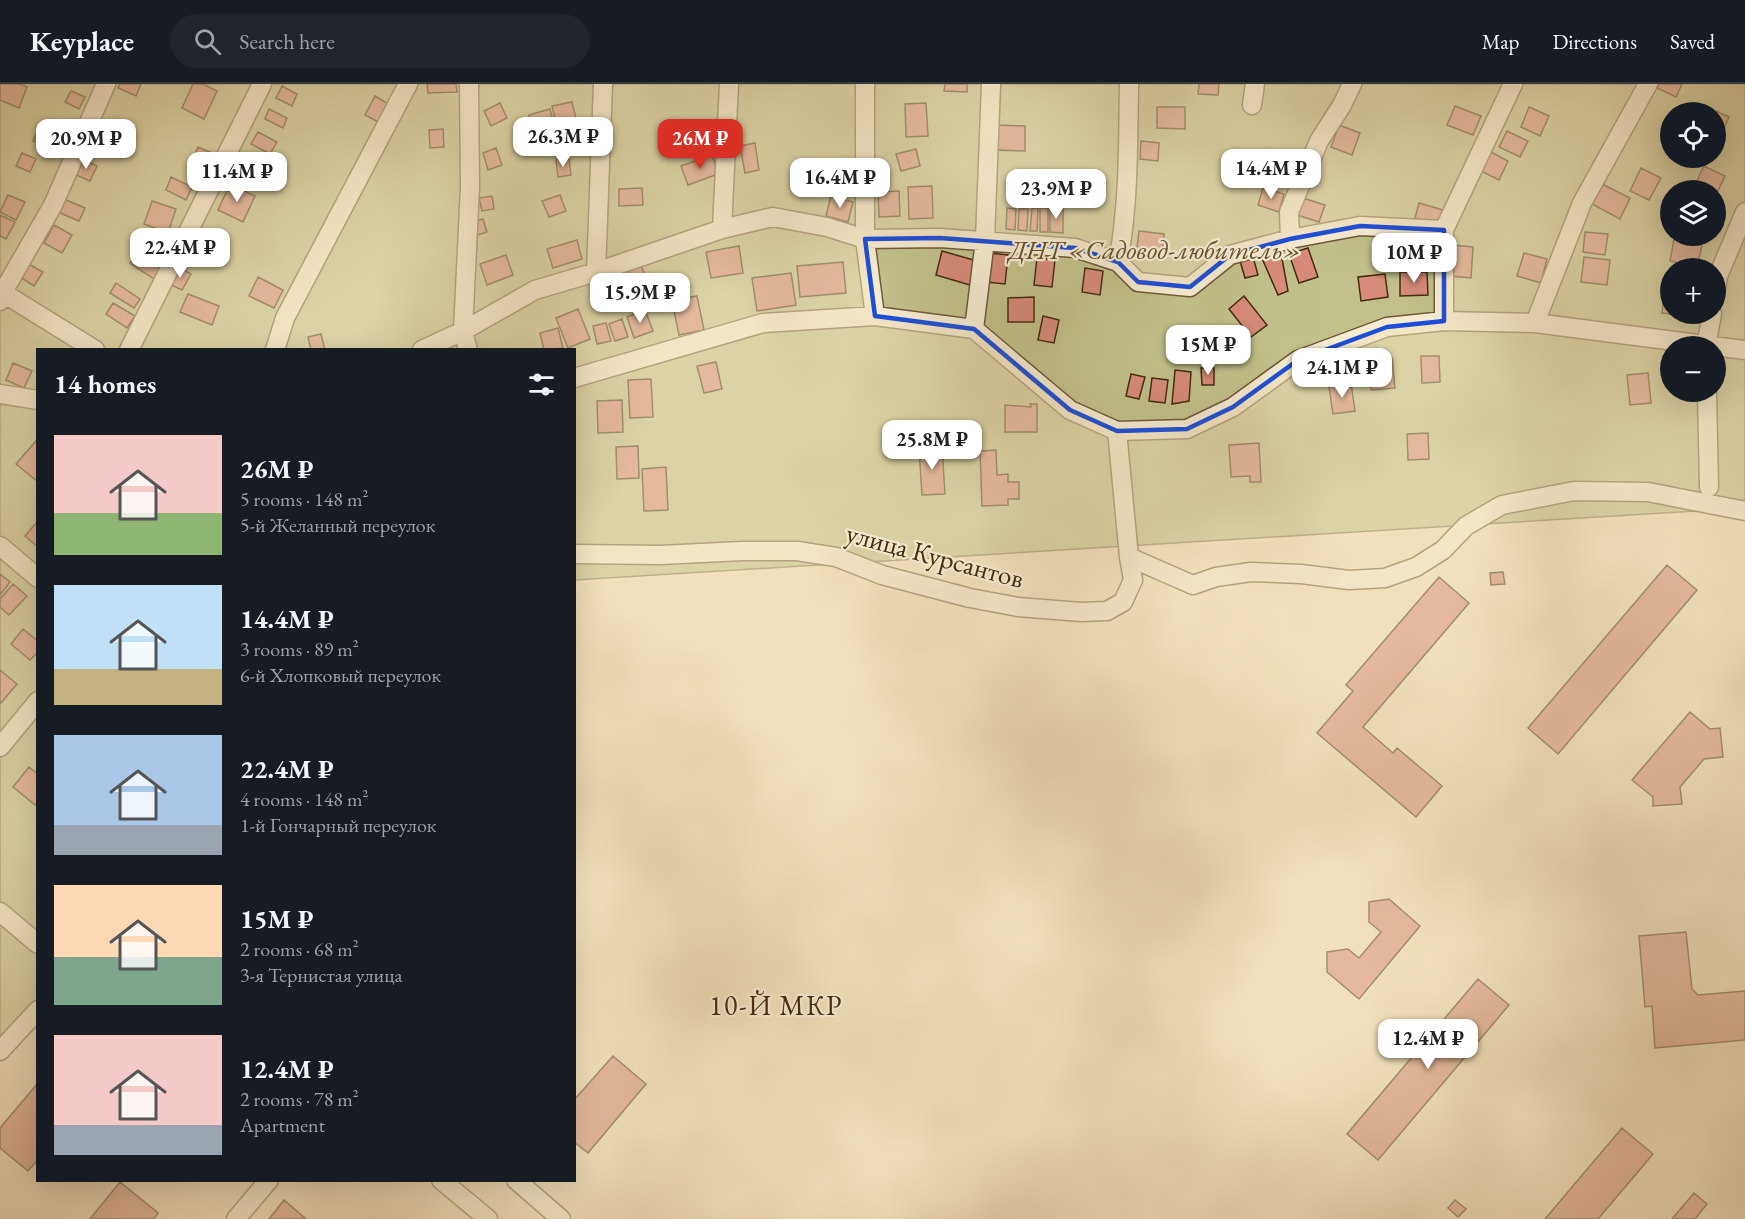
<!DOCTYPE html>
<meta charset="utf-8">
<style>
:root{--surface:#171b24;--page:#20242c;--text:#f1f3f6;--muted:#9ea1a6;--line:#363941;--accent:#d93025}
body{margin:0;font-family:"EB Garamond",serif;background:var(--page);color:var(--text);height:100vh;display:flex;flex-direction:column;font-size:22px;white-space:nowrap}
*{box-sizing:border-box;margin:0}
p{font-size:20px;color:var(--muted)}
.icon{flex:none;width:33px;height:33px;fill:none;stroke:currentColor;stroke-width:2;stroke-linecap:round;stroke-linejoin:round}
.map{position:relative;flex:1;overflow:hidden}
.sheet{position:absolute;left:36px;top:264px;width:540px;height:834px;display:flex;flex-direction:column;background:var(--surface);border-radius:0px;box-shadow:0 6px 24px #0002}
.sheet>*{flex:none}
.fabs{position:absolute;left:1660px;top:18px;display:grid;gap:12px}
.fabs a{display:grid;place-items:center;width:66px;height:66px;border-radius:50%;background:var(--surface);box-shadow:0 6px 24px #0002;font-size:30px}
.price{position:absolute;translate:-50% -51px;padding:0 14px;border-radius:12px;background:#fff;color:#222;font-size:20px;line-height:39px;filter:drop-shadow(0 2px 3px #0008)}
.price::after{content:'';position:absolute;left:50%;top:36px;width:18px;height:14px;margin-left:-9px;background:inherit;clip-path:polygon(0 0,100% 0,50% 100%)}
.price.current{background:var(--accent);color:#fff}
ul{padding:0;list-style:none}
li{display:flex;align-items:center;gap:18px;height:150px;padding:0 18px}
li span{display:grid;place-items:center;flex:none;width:168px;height:120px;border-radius:0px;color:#555}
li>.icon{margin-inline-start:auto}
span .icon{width:72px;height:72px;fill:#fffc;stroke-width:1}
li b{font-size:26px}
h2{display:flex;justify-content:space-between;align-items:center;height:72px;padding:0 18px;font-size:26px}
header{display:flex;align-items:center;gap:36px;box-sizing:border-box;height:84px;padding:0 30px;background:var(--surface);border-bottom:2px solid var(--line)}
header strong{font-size:28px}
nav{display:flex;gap:33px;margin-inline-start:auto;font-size:21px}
.search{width:420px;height:54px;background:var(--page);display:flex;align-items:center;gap:15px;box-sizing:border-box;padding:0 21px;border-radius:33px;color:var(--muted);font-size:22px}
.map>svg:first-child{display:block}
.green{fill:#c2c18b;stroke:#82764c;stroke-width:1.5;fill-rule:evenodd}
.building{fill:#d78b78;stroke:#432c0c;stroke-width:1.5}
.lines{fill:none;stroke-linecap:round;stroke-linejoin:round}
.minor-casing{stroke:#6e5938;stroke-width:21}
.minor{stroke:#f6ecd2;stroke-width:18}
.marked{fill:none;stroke:#1d4ed8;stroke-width:4.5;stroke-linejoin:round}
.labels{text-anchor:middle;stroke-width:4.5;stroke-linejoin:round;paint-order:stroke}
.park-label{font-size:27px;font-style:italic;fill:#63512c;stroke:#f6ecd2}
.street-label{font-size:27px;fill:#432c0c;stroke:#f6ecd2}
.neighbourhood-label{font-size:28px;letter-spacing:1.5px;fill:#432c0c;stroke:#f6ecd2}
</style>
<header>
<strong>Keyplace</strong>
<div class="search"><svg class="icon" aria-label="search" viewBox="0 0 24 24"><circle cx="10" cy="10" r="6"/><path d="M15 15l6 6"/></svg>Search here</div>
<nav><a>Map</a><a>Directions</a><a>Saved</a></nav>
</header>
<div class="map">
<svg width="1745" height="1135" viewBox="0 0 1745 1135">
<rect width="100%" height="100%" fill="#f1e1ba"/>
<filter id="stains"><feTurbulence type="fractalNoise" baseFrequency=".00333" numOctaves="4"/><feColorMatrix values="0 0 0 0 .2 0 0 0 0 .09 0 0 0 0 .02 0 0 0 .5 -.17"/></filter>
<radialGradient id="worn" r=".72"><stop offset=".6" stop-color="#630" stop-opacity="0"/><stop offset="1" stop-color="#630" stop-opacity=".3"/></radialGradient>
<path class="green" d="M 0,0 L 1745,0 L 1745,424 L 575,496 L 574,266 L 38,266 L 37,923 L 0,967 ZM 1671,28 L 1716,28 L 1716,74 L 1671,74 ZM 1671,106 L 1716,106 L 1716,152 L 1671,152 ZM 1671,184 L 1716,184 L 1716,230 L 1671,230 ZM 1671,262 L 1716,262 L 1716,308 L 1671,308 Z"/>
<path class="building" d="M 0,0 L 19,0 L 27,3 L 19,24 L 0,16 Z
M 120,0 L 141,0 L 136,12 L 118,4 Z
M 193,0 L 203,0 L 217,7 L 204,35 L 182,24 Z
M 427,0 L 456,0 L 457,8 L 428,9 Z
M 945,0 L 967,0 L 967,8 L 944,7 Z
M 1199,0 L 1219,0 L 1218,11 L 1198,10 Z
M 1659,0 L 1682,0 L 1676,13 L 1657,4 Z
M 282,2 L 297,10 L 292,22 L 276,14 Z
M 71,7 L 85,13 L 79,25 L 65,18 Z
M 375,12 L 390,21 L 380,39 L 365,31 Z
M 572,18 L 579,47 L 559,52 L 552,22 Z
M 500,19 L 507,34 L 491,42 L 484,27 Z
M 926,19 L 928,52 L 906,53 L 905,20 Z
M 1455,22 L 1481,32 L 1473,51 L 1447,41 Z
M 1157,23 L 1185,23 L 1185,45 L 1157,44 Z
M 1529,23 L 1549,32 L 1540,52 L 1521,43 Z
M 269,25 L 287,34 L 283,44 L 265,35 Z
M 550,25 L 556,50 L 536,56 L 529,31 Z
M 1711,25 L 1729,33 L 1718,57 L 1716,56 L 1716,28 L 1710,28 Z
M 718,37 L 721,54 L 699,58 L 696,40 Z
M 994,41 L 1025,42 L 1025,67 L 994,66 Z
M 1339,41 L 1360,49 L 1352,71 L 1331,63 Z
M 443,45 L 444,63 L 430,64 L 429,46 Z
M 1507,47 L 1528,57 L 1520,73 L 1499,63 Z
M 37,48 L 52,56 L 48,64 L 33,57 Z
M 258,48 L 277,58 L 270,70 L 251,60 Z
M 1141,57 L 1159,59 L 1158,77 L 1140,75 Z
M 755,59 L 759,86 L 745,89 L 740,62 Z
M 198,63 L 214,70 L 207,86 L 191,80 Z
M 496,64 L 502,81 L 488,86 L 483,69 Z
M 916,65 L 920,82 L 901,87 L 896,70 Z
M 1489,67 L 1508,77 L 1499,96 L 1479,86 Z
M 22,69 L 36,75 L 30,88 L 16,82 Z
M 712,71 L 718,90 L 688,101 L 681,82 Z
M 82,75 L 97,82 L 90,97 L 74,90 Z
M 569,75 L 571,91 L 558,93 L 556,76 Z
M 246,79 L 261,88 L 254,101 L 239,92 Z
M 1704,82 L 1725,92 L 1716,111 L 1716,106 L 1701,106 L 1694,103 Z
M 1641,84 L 1661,94 L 1649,116 L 1630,107 Z
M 171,93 L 192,103 L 186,116 L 166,106 Z
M 230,100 L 255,112 L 243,138 L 218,126 Z
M 1602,100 L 1630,114 L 1620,135 L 1592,120 Z
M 932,102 L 933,134 L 909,135 L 908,103 Z
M 642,104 L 643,121 L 619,122 L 619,105 Z
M 1263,104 L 1284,110 L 1279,128 L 1258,121 Z
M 899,107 L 900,132 L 879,133 L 878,108 Z
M 8,111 L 25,118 L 16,136 L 0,128 Z
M 560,111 L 566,127 L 549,133 L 542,117 Z
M 492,112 L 494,125 L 482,127 L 479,114 Z
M 831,112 L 853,118 L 848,138 L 826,132 Z
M 1303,114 L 1325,121 L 1319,138 L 1297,131 Z
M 64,115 L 85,124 L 79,137 L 58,128 Z
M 152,117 L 176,125 L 168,149 L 144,140 Z
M 1419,119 L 1443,126 L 1438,142 L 1415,134 Z
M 1007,124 L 1016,125 L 1015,146 L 1006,145 Z
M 1032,124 L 1038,124 L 1037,147 L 1030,147 Z
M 1040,124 L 1048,124 L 1048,148 L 1040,148 Z
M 1050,124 L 1063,125 L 1063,149 L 1050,148 Z
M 1019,125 L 1028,125 L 1027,147 L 1018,146 Z
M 0,131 L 15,138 L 6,155 L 0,152 Z
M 483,135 L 487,148 L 475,152 L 471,139 Z
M 54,141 L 72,151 L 62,169 L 44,159 Z
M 1139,147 L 1164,150 L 1162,173 L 1136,171 Z
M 1585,148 L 1608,150 L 1605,171 L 1583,168 Z
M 199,150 L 228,161 L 223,175 L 194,164 Z
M 1674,155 L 1702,161 L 1697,183 L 1670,177 Z
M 577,156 L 582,175 L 553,184 L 547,165 Z
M 1452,161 L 1473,163 L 1471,194 L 1450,192 Z
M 739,162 L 743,189 L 711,194 L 706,168 Z
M 1308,164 L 1318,193 L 1299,199 L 1289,170 Z
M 139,165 L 163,181 L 154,195 L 130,179 Z
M 942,167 L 977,177 L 970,201 L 936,191 Z
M 989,169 L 1008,171 L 1005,200 L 986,198 Z
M 1281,169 L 1288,207 L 1278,211 L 1261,172 Z
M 1524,169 L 1547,175 L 1541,199 L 1517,192 Z
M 506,171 L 513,191 L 487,201 L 480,180 Z
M 1253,173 L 1258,191 L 1245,194 L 1240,177 Z
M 1584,173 L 1610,176 L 1607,201 L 1581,198 Z
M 1037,174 L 1055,176 L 1052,203 L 1034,201 Z
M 25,178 L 43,188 L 34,202 L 17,191 Z
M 843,178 L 846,209 L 800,213 L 797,182 Z
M 640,179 L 648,198 L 635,203 L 627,184 Z
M 178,183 L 191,190 L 182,206 L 169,200 Z
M 1085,184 L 1103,187 L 1100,211 L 1082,208 Z
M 1400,188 L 1427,188 L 1428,211 L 1400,212 Z
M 791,189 L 796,221 L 757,227 L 752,194 Z
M 1385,190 L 1388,213 L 1361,217 L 1358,193 Z
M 258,193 L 283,206 L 274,224 L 249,212 Z
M 679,194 L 685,209 L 670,215 L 664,199 Z
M 615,195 L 621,214 L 604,220 L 597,201 Z
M 116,199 L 140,215 L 134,224 L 110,209 Z
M 1665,205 L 1671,205 L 1671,230 L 1689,230 L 1689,232 L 1662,229 Z
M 188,210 L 219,222 L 212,241 L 180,228 Z
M 697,212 L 704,246 L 679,251 L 672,217 Z
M 1244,212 L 1267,241 L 1251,253 L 1229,225 Z
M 1034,213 L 1034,238 L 1008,238 L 1008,214 Z
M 113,219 L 135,232 L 127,244 L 106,230 Z
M 578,225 L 590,255 L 568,264 L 556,234 Z
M 645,226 L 653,247 L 634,254 L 627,233 Z
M 1043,232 L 1059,236 L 1054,259 L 1038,256 Z
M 622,235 L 628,253 L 615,257 L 609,240 Z
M 606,239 L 611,257 L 597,260 L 593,242 Z
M 558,244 L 563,264 L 544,266 L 540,249 Z
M 321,250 L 325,266 L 311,266 L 308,253 Z
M 1421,272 L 1439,272 L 1440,298 L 1422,299 Z
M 1392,274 L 1395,304 L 1371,306 L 1369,276 Z
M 716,278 L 722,305 L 704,309 L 697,282 Z
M 13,279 L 32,287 L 24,304 L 6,296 Z
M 1201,284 L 1214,284 L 1214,301 L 1202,301 Z
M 1175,286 L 1191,288 L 1189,317 L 1172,320 Z
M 1648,289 L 1651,319 L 1630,321 L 1627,291 Z
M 1131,290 L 1145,293 L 1139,315 L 1126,312 Z
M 1152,294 L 1168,296 L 1165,319 L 1149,317 Z
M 651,295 L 653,333 L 630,334 L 628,296 Z
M 1351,299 L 1355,327 L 1333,330 L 1329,303 Z
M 622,316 L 623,348 L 598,349 L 597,317 Z
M 1030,320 L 1037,320 L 1037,348 L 1005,348 L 1005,321 L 1031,323 Z
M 1428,349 L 1429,375 L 1408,376 L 1407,350 Z
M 36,357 L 38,358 L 38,398 L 16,380 Z
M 1259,359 L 1261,398 L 1250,398 L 1250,392 L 1231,393 L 1229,361 Z
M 638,362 L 639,394 L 617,395 L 616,363 Z
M 942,363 L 945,410 L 922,411 L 919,364 Z
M 996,366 L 997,391 L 1008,390 L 1008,398 L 1019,398 L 1019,415 L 1008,415 L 1008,421 L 982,422 L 980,367 Z
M 666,383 L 668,426 L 644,427 L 642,385 Z
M 38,437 L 38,463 L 25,452 Z
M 1667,481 L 1697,506 L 1558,670 L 1528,644 Z
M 1503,488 L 1505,500 L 1491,501 L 1490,489 Z
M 0,490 L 10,498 L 0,511 Z
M 1439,493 L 1469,519 L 1363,643 L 1393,669 L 1397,664 L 1442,702 L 1416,733 L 1317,649 L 1353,607 L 1346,601 Z
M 13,500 L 27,512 L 9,531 L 0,523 L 0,515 Z
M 23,545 L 38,557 L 38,568 L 30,576 L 11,560 Z
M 0,586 L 17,600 L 0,620 Z
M 1690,628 L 1710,645 L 1720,644 L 1723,673 L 1704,675 L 1680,703 L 1682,720 L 1653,722 L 1653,713 L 1632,696 Z
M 29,683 L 38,690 L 38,718 L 35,721 L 13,703 Z
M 1389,815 L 1420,842 L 1359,915 L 1327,888 L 1327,868 L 1348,865 L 1359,874 L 1381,848 L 1369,838 L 1369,818 Z
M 1686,848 L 1692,905 L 1698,911 L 1745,907 L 1745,956 L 1655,964 L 1652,922 L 1645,923 L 1639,852 Z
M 1478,895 L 1509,921 L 1378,1076 L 1347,1050 Z
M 613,972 L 646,1000 L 588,1069 L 574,1058 L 574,1016 Z
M 38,999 L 38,1076 L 28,1087 L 0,1064 L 0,1044 Z
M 1622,1044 L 1653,1070 L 1598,1135 L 1545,1135 Z
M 120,1098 L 158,1129 L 154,1135 L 90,1135 Z
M 1694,1109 L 1707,1120 L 1695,1135 L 1672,1135 Z
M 284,1116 L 306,1135 L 269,1135 Z
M 1455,1116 L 1466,1125 L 1458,1133 L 1448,1124 Z"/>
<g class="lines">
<defs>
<path id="minor" d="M 865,0 L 865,155 L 875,232
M 1252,21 L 1255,0
M 722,145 L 729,0
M 1290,155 L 1289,128 L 1319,57 L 1342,21 L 1352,0
M 1118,178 C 1129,120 1128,60 1129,0
M 596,188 L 603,0
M 1716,205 L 1718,192 L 1745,128
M 0,207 L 95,266
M 0,217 L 3,208 L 53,121 L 106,0
M 1444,237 L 1444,146 L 1513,0
M 1535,239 L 1582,119 L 1648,0
M 974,245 L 985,156 L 991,0
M 1706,262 L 1712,230
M 129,266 L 262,0
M 275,266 L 285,234 L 408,0
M 422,266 L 463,247 L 535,206 L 596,188 L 722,145 L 773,133 L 827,143 L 865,155 L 940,154 L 1075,164 L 1118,178 L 1138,198 L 1190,203 L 1230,171 L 1290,155 L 1360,142 L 1444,146
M 468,266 L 463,247 L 470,103 L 469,0
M 574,294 L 763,239 L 875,232 L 974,245 L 1070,326 L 1117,347 L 1187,345 L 1233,323 L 1298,276 L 1387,243 L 1444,237 L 1535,239 L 1745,266
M 1707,308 L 1709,403
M 0,310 L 38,316
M 1117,347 L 1129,473
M 0,462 L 38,494
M 574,470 L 660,471 L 742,467 L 797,467 L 836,473 L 882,491 L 970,514 L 1018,523 L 1081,528 L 1107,527 L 1123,518 L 1133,496 L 1129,473 L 1193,501 L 1216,493 L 1251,488 L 1301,490 L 1349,496 L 1385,494 L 1416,483 L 1443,466 L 1466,442 L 1502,421 L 1574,407 L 1648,408 L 1745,427
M 0,663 L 38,617
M 0,828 L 38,860
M 0,967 L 38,926
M 441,1096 L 488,1135
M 516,1096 L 561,1135
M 236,1135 L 269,1096"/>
</defs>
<use href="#minor" class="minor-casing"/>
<use href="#minor" class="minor"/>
</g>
<path d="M0 0H1745V1135H0ZM 1360,142 L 1444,146 L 1444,237 L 1387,243 L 1298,276 L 1233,323 L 1187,345 L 1117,347 L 1070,326 L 974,245 L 875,232 L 865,155 L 940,154 L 1075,164 L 1118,178 L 1138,198 L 1190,203 L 1230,171 L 1290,155 Z" fill="#f1e1ba" fill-opacity=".55" fill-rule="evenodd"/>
<path class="marked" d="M 1360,142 L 1444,146 L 1444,237 L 1387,243 L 1298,276 L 1233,323 L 1187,345 L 1117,347 L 1070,326 L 974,245 L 875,232 L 865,155 L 940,154 L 1075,164 L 1118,178 L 1138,198 L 1190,203 L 1230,171 L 1290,155 Z"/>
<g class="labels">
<g class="park-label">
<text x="1155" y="175">ДНТ «Садовод-любитель»</text>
</g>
<g class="street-label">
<text transform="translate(935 472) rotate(15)" y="9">улица Курсантов</text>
</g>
<g class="neighbourhood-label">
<text x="776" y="931">10-Й МКР</text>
</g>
</g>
<rect width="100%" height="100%" filter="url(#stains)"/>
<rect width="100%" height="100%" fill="url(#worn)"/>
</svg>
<div class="fabs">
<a><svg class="icon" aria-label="locate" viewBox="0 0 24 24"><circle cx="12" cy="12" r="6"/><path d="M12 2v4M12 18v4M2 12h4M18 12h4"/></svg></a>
<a><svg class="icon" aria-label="layers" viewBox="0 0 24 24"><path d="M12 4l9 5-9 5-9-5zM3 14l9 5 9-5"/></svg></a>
<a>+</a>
<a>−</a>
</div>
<b class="price" style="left:563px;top:84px">26.3M ₽</b>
<b class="price" style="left:86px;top:86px">20.9M ₽</b>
<b class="price current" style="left:700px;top:86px">26M ₽</b>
<b class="price" style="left:1271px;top:116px">14.4M ₽</b>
<b class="price" style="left:237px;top:119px">11.4M ₽</b>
<b class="price" style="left:840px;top:125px">16.4M ₽</b>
<b class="price" style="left:1056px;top:136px">23.9M ₽</b>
<b class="price" style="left:180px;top:195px">22.4M ₽</b>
<b class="price" style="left:1414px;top:200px">10M ₽</b>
<b class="price" style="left:640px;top:240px">15.9M ₽</b>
<b class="price" style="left:1208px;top:292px">15M ₽</b>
<b class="price" style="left:1342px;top:315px">24.1M ₽</b>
<b class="price" style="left:932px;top:387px">25.8M ₽</b>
<b class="price" style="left:1428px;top:986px">12.4M ₽</b>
<section class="sheet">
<h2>14 homes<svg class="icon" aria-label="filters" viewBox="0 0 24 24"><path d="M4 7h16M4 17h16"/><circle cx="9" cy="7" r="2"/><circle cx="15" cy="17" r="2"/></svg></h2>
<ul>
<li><span style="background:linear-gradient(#f6c9c9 65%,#8fb573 0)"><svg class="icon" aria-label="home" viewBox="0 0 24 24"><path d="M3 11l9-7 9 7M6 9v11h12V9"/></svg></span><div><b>26M ₽</b><p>5 rooms · 148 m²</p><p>5-й Желанный переулок</p></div></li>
<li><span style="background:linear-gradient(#bfe0f5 70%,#c2b280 0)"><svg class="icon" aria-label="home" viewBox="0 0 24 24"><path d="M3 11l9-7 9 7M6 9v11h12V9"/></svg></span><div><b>14.4M ₽</b><p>3 rooms · 89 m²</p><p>6-й Хлопковый переулок</p></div></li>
<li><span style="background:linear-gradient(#a9c7e8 75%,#9aa5b1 0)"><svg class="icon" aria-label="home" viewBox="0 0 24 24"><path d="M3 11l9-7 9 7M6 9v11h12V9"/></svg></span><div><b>22.4M ₽</b><p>4 rooms · 148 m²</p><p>1-й Гончарный переулок</p></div></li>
<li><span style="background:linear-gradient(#ffd9b3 60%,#7fa58c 0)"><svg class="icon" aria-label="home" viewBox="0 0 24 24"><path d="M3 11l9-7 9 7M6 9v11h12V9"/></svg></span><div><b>15M ₽</b><p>2 rooms · 68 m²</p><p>3-я Тернистая улица</p></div></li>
<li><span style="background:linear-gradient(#f6c9c9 75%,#9aa5b1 0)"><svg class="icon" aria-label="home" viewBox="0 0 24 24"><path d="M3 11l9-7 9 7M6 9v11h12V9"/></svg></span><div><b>12.4M ₽</b><p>2 rooms · 78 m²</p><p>Apartment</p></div></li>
</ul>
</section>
</div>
